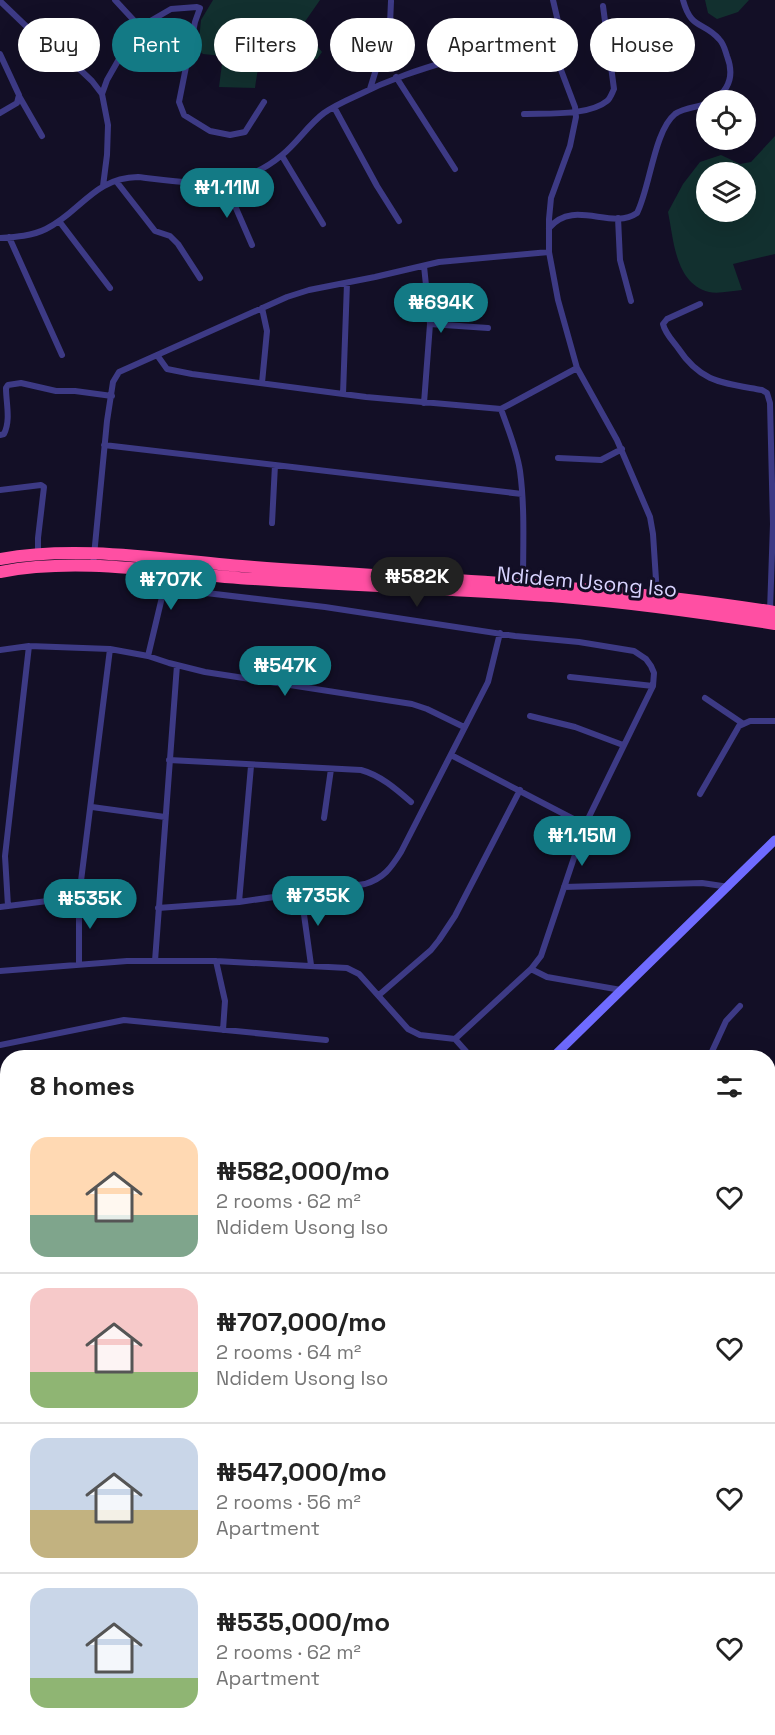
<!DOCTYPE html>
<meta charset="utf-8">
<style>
:root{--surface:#fff;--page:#f2f2f2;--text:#222;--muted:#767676;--line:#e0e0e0;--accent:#137a85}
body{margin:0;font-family:"Space Grotesk",sans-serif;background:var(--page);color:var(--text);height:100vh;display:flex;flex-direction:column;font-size:22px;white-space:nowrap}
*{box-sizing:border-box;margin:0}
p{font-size:20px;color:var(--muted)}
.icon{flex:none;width:33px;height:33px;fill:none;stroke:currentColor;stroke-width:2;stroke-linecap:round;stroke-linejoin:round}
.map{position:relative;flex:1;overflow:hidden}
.sheet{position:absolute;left:0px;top:1050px;width:776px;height:686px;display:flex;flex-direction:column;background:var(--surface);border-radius:24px 24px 0 0;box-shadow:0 6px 24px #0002}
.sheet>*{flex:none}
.hud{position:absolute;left:18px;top:18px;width:740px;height:54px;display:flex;gap:12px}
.fabs{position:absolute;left:696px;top:90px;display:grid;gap:12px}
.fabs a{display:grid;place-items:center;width:60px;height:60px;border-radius:50%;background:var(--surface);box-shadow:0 6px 24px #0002;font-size:30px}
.price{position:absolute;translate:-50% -51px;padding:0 14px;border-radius:21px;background:var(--accent);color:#fff;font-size:20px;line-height:39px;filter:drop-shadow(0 2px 3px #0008)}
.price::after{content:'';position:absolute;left:50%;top:36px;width:18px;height:14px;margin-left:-9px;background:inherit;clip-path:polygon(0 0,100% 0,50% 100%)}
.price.selected{background:#222;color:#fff}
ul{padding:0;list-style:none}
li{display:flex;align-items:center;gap:18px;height:150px;padding:0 30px}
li+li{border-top:2px solid var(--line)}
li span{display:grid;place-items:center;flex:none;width:168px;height:120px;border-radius:18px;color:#555}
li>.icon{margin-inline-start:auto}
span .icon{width:72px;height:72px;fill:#fffc;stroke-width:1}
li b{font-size:26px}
h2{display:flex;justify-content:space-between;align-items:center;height:72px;padding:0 30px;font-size:26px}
.pill{padding:0 21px;border-radius:27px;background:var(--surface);box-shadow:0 6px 24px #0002;font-size:21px;line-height:54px}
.pill.selected{background:var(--accent);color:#fff}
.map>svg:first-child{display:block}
.green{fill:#12302f;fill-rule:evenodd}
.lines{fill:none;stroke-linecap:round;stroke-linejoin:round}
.street{stroke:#3d3a85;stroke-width:6}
.secondary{stroke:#6f6bff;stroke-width:9}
.highway{stroke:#ff4fa3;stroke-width:12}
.labels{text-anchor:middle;stroke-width:6;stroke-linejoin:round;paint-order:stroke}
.street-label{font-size:21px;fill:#d9d4ff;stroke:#130f26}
</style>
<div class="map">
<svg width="775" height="1735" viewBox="0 0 775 1735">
<rect width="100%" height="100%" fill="#130f26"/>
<path class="green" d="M 213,0 L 320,0 L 304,23 L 306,32 L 322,52 L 317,59 L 296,60 L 274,40 C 259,52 258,70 255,88 L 219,87 L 223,56 L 203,54 L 198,50 L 201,20 Z
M 705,0 L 749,0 L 738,12 L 717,19 L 708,13 Z
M 775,136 L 775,254 L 733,264 L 742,290 C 732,291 718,294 709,292 C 675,283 674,241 668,212 L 683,184 L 700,162 L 721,155 L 740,164 L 751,162 ZM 746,172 L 746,212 L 706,212 L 706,172 Z"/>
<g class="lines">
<path class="street" d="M 115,0 L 140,27
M 553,0 L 560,30 L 561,70 L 575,107 L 576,117 L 570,146 L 551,198 L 549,219 L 549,252 L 558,300 L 577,368 L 617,440 L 650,517 L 653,534 L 657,595
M 683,0 C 691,30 703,21 719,39 C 724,44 725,50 727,56 C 734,74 730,89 714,100
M 0,1 L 27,27 L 54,45 L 92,81 L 102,94 L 108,125 L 107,155 L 103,186
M 0,54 L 19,95 L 17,103 L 0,113
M 396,77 L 455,169
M 370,89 L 390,24 L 391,1
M 102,94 L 107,80 L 119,59 L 140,27 L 171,9 L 197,7 L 200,8 L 195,22 L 179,102 L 184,115 L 210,131 L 230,135 L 245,132 L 264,102
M 19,96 L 42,136
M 334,107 L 377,186 L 399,221
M 524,114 C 547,113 589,116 607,101 C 610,99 612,93 614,89 L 603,6
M 282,156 L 323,224
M 116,181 L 155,231 L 170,236 L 178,244 L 200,278
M 225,183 L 252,245
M 618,218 L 620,260 L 631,301
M 59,221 L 110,288
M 549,228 C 574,198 611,231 637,213 C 650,188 654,131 675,114 C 683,108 697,107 706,104
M 9,237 L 62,355
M 0,238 C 16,237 32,236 46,229 C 81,212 93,178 138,177 C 191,183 237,193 282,155 C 297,143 308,125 324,113 C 334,106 345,101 356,96 C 390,79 418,70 455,59
M 424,266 L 430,324 L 424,403
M 700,304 L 667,319 L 663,324 C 665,333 672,340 678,348 C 701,383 723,383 762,390 L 767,393 L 770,403 L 773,524 L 770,611
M 430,324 L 488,328
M 157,355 L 167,369 L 192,374 L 366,397 L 501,409 L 577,368
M 262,383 L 267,331 L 262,308
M 343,394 L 347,283
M 501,409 C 508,429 517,450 520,471 C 525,508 523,546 523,583
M 0,435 L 4,434 C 11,420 6,403 6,388 L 8,385 L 21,383 L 56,391 L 75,391 L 112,396
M 104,445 L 522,494
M 558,458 L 601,460 L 622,449
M 0,490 L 41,485 L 44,487 L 38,538 L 38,554
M 272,523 L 275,465
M 93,566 L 107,421 L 113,382 L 119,372 L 287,297 L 309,290 L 375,277 L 439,262 L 549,252
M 164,588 L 325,607 L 515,636 L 579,642 L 634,651 L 646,659 L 651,666 L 654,673 L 653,686 L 585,825 L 541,956 L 531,969 L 455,1039
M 0,650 L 29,646 L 110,649 L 148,656 L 169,663 L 205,672 L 412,704 L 427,709 L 464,727
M 148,656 L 168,572
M 570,677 L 653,686
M 705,698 L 742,723
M 530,716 L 575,727 L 623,745
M 451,755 L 585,825
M 169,760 L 361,770 C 380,775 396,789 411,802
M 700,794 L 739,726 L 750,721 L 775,721
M 92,807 L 165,817
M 324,818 L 331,769
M 564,887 L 702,883 L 729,887
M 301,893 L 311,965
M 239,902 L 251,766
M 8,906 L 5,856 L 29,646
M 0,907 L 79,897
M 158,908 L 239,902 L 365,884 C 384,878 391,868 401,852 L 488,682 L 500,633
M 155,961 L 177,665
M 216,961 L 225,1001 L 223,1030
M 79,964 L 79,897 L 110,649
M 531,969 L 547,977 L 621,990
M 0,971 L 127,961 L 216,961 L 347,968 L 359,974 L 408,1029 L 420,1035 L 455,1039 L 472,1058
M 379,995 L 431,950 L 439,940 L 455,916 L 520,790
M 0,1045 L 124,1020 L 326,1040
M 709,1058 L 726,1021 L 740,1006
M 768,1136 L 770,1118
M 768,1247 L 775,1249
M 768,1317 L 775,1319
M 0,1349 L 8,1369
M 768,1425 L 775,1423
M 1,1541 L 1,1551 L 8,1562
M 768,1650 L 775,1643
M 0,1714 L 1,1697
M 481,1728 L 484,1734
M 52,1735 L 55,1728"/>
<path class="secondary" d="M 552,1058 L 775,840
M 0,1390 L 8,1386
M 639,1728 L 640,1735"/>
<path class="highway" d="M 0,559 C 83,544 170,561 254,567 C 428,580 602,584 775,612
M 0,572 C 83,556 170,574 254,579 C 357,586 460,589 563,597 C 634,603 705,613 775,624
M 92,1058 L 143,1058
M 0,1081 L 8,1079
M 744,1728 L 749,1735
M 755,1728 L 760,1735"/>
</g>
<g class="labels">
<g class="street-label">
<text transform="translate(587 582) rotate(5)" y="7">Ndidem Usong Iso</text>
</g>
</g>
</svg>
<div class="fabs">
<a><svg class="icon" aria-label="locate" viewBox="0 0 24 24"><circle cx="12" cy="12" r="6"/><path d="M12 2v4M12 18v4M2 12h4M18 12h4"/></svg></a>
<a><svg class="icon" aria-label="layers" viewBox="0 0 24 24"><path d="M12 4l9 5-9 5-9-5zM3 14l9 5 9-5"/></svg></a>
</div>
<b class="price" style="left:227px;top:219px">₦1.11M</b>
<b class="price" style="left:441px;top:334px">₦694K</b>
<b class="price selected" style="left:417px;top:608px">₦582K</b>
<b class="price" style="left:171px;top:611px">₦707K</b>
<b class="price" style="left:285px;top:697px">₦547K</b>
<b class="price" style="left:582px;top:867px">₦1.15M</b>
<b class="price" style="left:318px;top:927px">₦735K</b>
<b class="price" style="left:90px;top:930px">₦535K</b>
<div class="hud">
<a class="pill">Buy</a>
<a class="pill selected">Rent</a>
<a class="pill">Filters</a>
<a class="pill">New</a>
<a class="pill">Apartment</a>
<a class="pill">House</a>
</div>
<section class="sheet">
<h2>8 homes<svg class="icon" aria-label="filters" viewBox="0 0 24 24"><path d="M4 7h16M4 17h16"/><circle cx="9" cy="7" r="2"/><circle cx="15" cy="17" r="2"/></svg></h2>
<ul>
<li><span style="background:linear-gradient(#ffd9b3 65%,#7fa58c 0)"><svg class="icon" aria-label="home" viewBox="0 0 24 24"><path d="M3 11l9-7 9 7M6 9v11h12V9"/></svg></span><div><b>₦582,000/mo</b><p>2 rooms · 62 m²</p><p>Ndidem Usong Iso</p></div><svg class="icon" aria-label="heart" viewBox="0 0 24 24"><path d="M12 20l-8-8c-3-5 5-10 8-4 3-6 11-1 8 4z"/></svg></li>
<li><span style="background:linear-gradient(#f6c9c9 70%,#8fb573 0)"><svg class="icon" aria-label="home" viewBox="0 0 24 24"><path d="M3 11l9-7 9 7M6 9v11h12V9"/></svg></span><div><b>₦707,000/mo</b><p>2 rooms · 64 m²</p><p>Ndidem Usong Iso</p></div><svg class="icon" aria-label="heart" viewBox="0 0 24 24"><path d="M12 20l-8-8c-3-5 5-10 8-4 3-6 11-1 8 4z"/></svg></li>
<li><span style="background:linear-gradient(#c9d6e8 60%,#c2b280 0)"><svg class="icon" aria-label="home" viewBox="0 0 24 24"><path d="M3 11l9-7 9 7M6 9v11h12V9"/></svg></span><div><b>₦547,000/mo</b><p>2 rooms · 56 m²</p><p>Apartment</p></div><svg class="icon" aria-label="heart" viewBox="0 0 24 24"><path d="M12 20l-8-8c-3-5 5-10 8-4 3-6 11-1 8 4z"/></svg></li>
<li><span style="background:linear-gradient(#c9d6e8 75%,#8fb573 0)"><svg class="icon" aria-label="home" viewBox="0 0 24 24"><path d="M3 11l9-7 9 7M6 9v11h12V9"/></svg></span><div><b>₦535,000/mo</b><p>2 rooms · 62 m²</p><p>Apartment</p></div><svg class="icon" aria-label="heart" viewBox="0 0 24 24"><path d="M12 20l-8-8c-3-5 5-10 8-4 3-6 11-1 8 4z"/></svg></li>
</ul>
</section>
</div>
